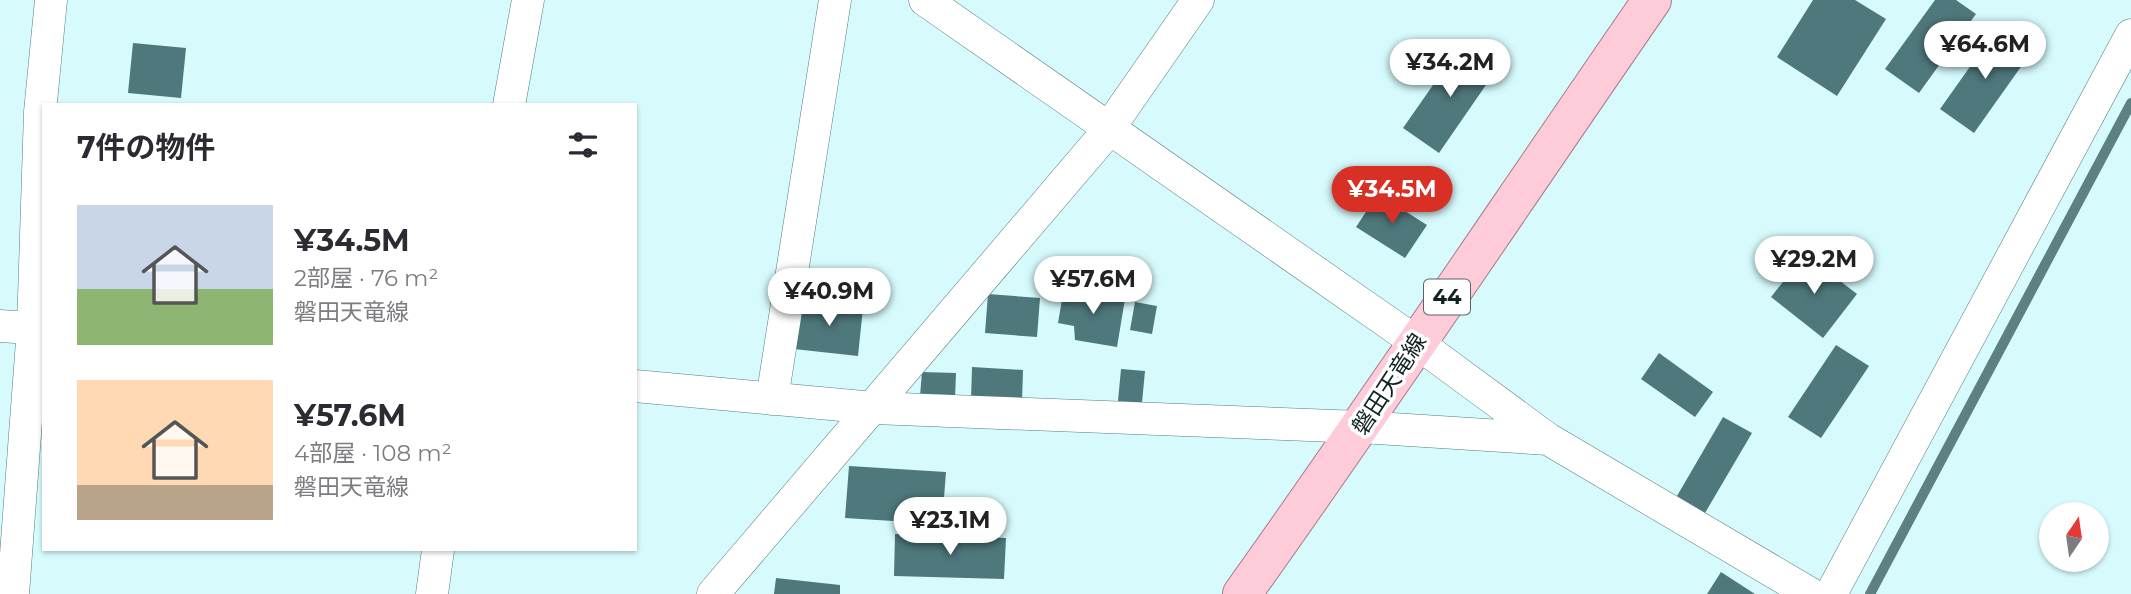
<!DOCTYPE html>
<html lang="ja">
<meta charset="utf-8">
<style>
:root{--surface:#fff;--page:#f7f7f7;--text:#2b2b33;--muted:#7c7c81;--accent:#d93025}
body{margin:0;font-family:Montserrat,"Noto Sans JP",sans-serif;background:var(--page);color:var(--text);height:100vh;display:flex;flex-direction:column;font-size:26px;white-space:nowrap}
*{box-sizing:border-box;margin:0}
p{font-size:23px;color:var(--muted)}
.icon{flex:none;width:38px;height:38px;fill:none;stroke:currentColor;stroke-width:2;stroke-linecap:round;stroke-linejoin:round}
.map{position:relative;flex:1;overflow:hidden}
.side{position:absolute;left:42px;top:103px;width:595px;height:448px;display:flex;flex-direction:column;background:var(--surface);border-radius:0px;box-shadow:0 2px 5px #0004}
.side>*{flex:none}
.needle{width:46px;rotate:13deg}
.tools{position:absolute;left:2039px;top:502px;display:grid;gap:14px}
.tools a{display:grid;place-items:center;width:70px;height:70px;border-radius:50%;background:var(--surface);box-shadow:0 2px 5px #0004;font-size:35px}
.price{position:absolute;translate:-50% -60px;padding:0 16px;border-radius:24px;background:#fff;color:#222;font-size:23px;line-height:46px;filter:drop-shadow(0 2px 4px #0008)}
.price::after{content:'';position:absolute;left:50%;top:42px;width:21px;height:16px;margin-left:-10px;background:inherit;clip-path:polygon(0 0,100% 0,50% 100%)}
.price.selected{background:var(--accent);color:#fff}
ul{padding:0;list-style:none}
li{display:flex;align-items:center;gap:21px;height:175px;padding:0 35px}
li span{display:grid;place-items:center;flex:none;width:196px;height:140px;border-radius:0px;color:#555}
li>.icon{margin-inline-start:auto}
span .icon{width:84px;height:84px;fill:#fffc;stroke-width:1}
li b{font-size:30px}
h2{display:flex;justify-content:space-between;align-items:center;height:84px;padding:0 35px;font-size:30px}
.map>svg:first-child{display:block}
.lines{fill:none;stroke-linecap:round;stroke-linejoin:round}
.stream{stroke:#5d8082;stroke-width:10}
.building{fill:#4f787c}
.street-casing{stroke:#547d80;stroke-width:33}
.primary-casing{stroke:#ab7a88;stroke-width:40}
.street{stroke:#fff;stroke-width:32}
.primary{stroke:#fecbd8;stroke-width:38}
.labels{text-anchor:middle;stroke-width:7;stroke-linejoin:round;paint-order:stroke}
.shield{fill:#fff;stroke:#586466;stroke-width:2}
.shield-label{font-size:21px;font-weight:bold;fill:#112224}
.street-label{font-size:23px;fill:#112224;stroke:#fff}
</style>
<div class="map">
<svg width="2131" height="594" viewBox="0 0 2131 594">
<rect width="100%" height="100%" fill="#d7fbfd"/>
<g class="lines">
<path class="stream" d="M 1870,594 L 2131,103"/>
</g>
<path class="building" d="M 1813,0 L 1855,0 L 1886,19 L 1837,96 L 1777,57 Z
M 1935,0 L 1956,0 L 1976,14 L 1919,93 L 1885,69 Z
M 1996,30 L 2030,54 L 1974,133 L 1940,109 Z
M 133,43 L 186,48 L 181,98 L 128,93 Z
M 1461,45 L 1497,69 L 1439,153 L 1403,128 Z
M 1378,194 L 1427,225 L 1405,258 L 1356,227 Z
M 1805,254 L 1857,294 L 1823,338 L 1771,297 Z
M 1064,288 L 1125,299 L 1117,347 L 1075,340 L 1074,326 L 1058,323 Z
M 988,294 L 1040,298 L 1037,337 L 985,333 Z
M 799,301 L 863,308 L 858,356 L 794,349 Z
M 1135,302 L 1157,306 L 1152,334 L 1130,330 Z
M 1836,345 L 1869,366 L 1821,438 L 1788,417 Z
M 1659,353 L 1713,392 L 1695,417 L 1641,379 Z
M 972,367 L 1023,370 L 1022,402 L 971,400 Z
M 1121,369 L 1145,371 L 1142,403 L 1118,401 Z
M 922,372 L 956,373 L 955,398 L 920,396 Z
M 1723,417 L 1752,433 L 1705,513 L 1677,496 Z
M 849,466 L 946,472 L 942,524 L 845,518 Z
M 895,534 L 1006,538 L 1004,579 L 894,576 Z
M 1721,572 L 1755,594 L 1707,594 Z
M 776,578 L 840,585 L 840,594 L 774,594 Z"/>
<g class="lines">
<defs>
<path id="street" d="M 925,0 L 1416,342 L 1548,439 L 1811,594
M 509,105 L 528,0
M 0,326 L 44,329
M 635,386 L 874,408 L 1361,427 L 1548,439
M 772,399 L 835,0
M 13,594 L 33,328 L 40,112 L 51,0
M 432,594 L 438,550
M 713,594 L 1102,138 L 1198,0
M 1831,594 L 2131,35"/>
<path id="primary" d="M 1242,594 C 1382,398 1515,198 1652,0"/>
</defs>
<use href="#street" class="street-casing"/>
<use href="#primary" class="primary-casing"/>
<use href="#street" class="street"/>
<use href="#primary" class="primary"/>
</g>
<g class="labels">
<rect class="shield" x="1424" y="279.5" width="46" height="35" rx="5"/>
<g class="shield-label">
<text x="1447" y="304">44</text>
</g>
<g class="street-label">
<text transform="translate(1389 384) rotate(-57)" y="8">磐田天竜線</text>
</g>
</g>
</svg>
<div class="tools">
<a><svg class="needle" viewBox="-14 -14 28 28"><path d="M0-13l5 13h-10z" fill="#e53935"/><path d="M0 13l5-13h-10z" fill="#7c7c81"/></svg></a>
</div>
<b class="price" style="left:1985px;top:81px">¥64.6M</b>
<b class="price" style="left:1450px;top:99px">¥34.2M</b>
<b class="price selected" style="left:1392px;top:226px">¥34.5M</b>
<b class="price" style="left:1814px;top:296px">¥29.2M</b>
<b class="price" style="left:1093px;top:316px">¥57.6M</b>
<b class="price" style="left:829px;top:328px">¥40.9M</b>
<b class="price" style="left:950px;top:557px">¥23.1M</b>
<section class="side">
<h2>7件の物件<svg class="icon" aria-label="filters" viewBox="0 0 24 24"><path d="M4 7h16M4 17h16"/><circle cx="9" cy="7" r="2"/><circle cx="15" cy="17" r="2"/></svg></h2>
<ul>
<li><span style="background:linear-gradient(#c9d6e8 60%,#8fb573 0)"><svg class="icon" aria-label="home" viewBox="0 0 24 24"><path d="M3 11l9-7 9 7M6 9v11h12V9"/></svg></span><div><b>¥34.5M</b><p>2部屋 · 76 m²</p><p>磐田天竜線</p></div></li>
<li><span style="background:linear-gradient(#ffd9b3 75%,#b9a48a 0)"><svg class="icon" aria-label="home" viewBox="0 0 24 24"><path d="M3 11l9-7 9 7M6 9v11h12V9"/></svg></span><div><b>¥57.6M</b><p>4部屋 · 108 m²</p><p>磐田天竜線</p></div></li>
</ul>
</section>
</div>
